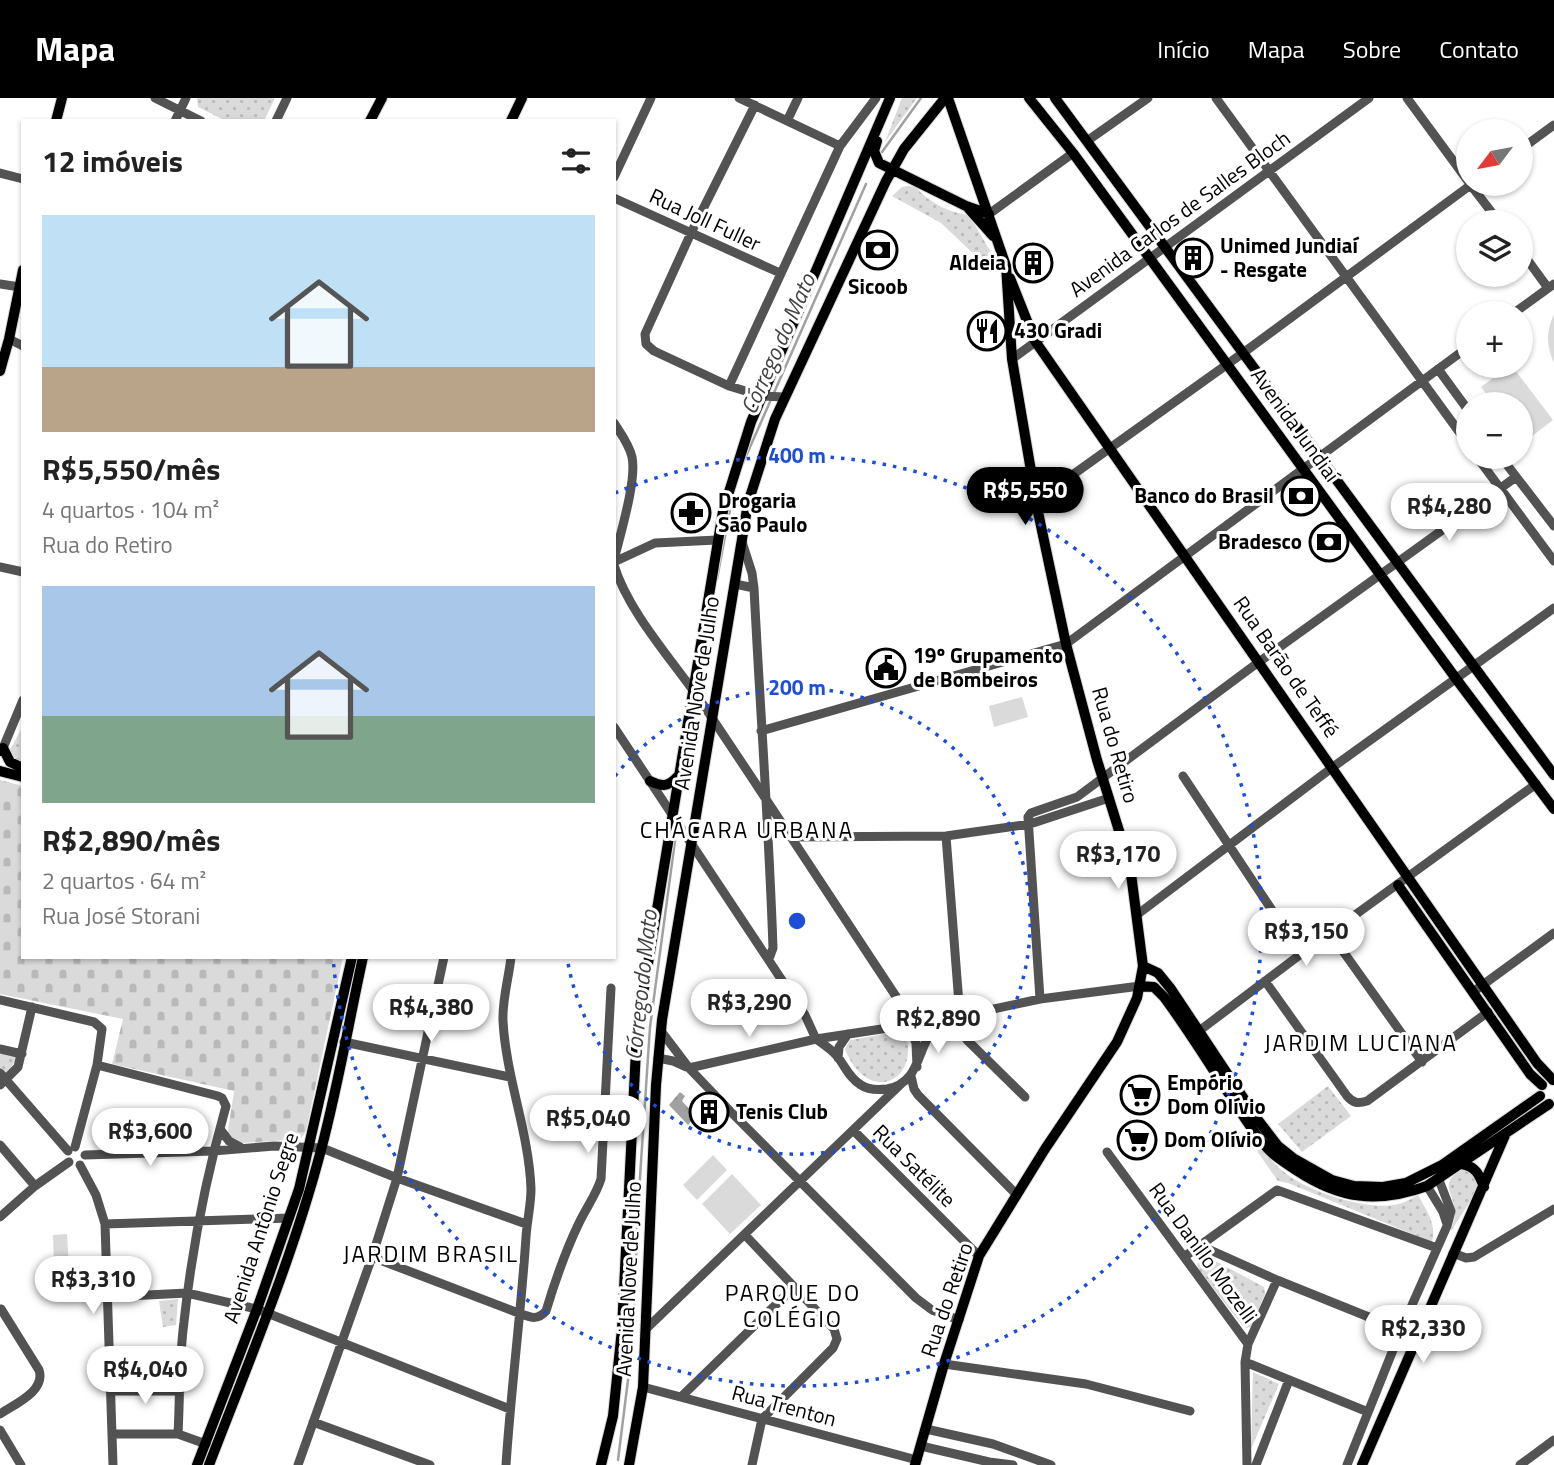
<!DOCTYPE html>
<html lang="pt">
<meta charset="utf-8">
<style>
:root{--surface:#fff;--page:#f2f2f2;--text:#222;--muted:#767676;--accent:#000}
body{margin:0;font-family:"Titillium Web",sans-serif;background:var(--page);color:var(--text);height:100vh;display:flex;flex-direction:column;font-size:26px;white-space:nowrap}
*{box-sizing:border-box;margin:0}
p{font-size:23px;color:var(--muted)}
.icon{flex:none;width:38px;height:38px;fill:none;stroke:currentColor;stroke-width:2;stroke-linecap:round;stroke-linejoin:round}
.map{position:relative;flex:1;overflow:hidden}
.sheet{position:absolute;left:21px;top:21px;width:595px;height:840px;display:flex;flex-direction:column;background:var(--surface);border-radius:0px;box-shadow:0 2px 5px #0004}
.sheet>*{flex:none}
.needle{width:46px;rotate:238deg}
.fabs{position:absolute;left:1456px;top:21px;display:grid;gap:14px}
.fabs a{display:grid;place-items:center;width:77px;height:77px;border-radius:50%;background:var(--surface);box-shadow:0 2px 5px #0004;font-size:35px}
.price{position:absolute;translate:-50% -60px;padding:0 16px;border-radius:24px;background:#fff;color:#222;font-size:23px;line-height:46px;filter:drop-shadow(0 2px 4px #0008)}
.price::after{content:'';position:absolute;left:50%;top:42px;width:21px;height:16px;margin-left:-10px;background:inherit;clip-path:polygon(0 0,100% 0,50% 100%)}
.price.on{background:var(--accent);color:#fff}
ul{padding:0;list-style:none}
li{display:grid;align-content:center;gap:14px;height:371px;padding:0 21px}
li span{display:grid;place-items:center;height:217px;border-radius:0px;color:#555}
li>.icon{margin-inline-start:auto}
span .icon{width:126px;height:126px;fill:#fffc;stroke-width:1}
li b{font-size:30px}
h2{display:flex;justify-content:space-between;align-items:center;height:84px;padding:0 21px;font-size:30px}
header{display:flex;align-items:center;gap:42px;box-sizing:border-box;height:98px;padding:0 35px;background:var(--accent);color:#fff}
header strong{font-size:33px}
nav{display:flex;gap:38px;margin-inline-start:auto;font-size:24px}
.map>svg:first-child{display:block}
.cemetery{fill:url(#cemetery-stones)}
.park{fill:url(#park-dots)}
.garden{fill:#dadada}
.water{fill:url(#water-ripples)}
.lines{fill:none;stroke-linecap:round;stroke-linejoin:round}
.stream{stroke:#a1a1a1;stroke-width:2.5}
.major-casing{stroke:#dbdbdb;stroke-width:12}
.minor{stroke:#535353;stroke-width:9}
.major{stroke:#000;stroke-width:10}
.ring{fill:none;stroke:#1d4ed8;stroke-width:3.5;stroke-dasharray:3.5 7}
.labels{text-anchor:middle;stroke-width:6;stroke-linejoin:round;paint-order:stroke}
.street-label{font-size:21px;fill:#000;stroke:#fff}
.poi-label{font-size:21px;font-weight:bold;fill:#000;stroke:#fff;text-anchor:start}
.water-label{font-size:23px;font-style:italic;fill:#424242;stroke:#fff}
.neighbourhood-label{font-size:23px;letter-spacing:2px;fill:#000;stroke:#fff}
.centre{fill:#1d4ed8;stroke:#fff;stroke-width:3.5}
.ring-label{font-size:21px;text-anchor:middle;font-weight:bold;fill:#1d4ed8;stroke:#fff;stroke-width:6;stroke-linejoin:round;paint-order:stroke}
</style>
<header>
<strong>Mapa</strong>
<nav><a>Início</a><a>Mapa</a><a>Sobre</a><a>Contato</a></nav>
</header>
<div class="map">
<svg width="1554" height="1367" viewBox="0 0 1554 1367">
<defs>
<pattern id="cemetery-stones" width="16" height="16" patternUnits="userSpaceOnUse" patternTransform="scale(1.75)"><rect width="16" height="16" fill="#dadada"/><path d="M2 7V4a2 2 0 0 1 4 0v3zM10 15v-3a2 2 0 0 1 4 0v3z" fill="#b9b9b9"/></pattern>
<pattern id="park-dots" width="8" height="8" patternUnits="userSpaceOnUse" patternTransform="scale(1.75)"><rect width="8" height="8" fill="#dadada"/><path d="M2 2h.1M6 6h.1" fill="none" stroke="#b9b9b9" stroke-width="1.8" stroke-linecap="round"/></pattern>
<pattern id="water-ripples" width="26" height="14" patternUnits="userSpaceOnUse" patternTransform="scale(1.75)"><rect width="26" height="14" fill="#a1a1a1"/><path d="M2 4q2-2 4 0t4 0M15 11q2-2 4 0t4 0" fill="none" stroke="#898989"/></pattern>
</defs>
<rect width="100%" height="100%" fill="#fff"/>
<path class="cemetery" d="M 0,682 L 23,688 L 23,859 L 343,859 L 306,1033 L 301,1041 L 226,1046 L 234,993 L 112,966 L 123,921 L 0,896 Z"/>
<path class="park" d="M 197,0 L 275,0 L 264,23 L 226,23 L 198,9 Z
M 902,0 L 917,0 L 885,44 Z
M 908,88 L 916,89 C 928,104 950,115 969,117 L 993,158 L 978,160 L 941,125 L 892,98 L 902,89 Z
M 23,628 L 23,666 L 6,659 Z
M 897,934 L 906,937 C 919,986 866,1006 845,951 L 850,942 Z
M 0,954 L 18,958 L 6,978 L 0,971 Z
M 1328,988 L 1351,1018 L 1302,1054 L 1278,1026 Z
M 1261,1050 C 1268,1058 1275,1067 1284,1074 C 1306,1093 1369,1114 1398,1106 C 1405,1105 1412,1100 1418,1097 C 1426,1112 1437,1126 1432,1144 L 1288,1085 L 1278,1083 L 1257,1053 Z
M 1462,1071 L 1470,1073 L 1480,1083 L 1475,1096 L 1451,1133 C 1452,1128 1455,1121 1455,1116 C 1455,1094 1437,1087 1462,1071 Z
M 1208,1159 L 1264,1189 L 1265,1196 L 1251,1229 L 1246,1230 L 1242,1227 L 1201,1175 L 1197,1168 L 1199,1161 Z
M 178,1201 L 176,1227 L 163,1229 L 159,1203 Z
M 1253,1274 L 1279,1286 L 1251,1351 Z"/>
<path class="garden" d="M 1554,216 L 1554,265 C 1546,248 1546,233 1554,216 Z
M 1509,268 L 1512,268 L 1553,322 L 1523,345 L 1521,342 L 1521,306 L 1494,306 L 1481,289 Z
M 1022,599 L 1028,619 L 994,629 L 989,608 Z
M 713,1057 L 727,1072 L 697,1102 L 683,1087 Z
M 732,1076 L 761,1107 L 730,1136 L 702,1106 Z
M 67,1136 L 69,1168 L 54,1168 L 53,1137 Z"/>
<path class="water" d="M 680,994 L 685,998 L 682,1003 L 696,1018 L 688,1027 L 669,1007 Z"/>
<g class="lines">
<path class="stream" d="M 882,54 L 921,0
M 743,365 L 866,86
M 717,481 L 732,401
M 618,1362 L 633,1242 L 638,1109 L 650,929 L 677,728"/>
<defs>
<path id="major" d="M 1029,0 L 1073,55 L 1457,582 L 1554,711
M 1055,0 L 1554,677
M 56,23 L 62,0
M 370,23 L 382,0
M 511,23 L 522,0
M 877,43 L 874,53 L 879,65 L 966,108 L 989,116
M 969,111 L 993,138
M 1010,180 L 1035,243 L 1537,965 L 1553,982
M 0,273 L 9,241 L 23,172
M 0,653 L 3,650 L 10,664 L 23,670
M 0,673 L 23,679
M 650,683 C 663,689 668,689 678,678
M 1398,787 L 1530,976 L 1542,987
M 1143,868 L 1158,875 L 1171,891 L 1258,1022 L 1278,1048 L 1293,1060 L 1332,1082 L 1354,1088 L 1383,1089 L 1406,1085 L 1442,1067 L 1540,998
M 1140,888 L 1154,889 L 1164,899 C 1187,930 1208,964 1229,996 C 1242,1015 1254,1037 1270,1053 C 1277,1060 1287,1066 1296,1072 C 1340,1101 1377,1106 1427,1088 L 1549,1006
M 1462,1066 C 1476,1069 1479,1076 1484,1089
M 197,1367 L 257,1211 L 299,1091 L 352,859
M 209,1367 C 249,1263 293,1159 321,1052 C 338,988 349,923 363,859
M 601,1367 L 613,1318 L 622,1231 L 637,932 L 723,413 L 751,324 L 890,0
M 629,1367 L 643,1289 L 656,987 L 662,922 L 748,405 L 775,321 L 886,83 L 904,51 L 945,0
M 915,1367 L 944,1266 L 979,1158 L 1045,1051 L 1117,944 L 1137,900 L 1143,868 L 1130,768 L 1097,662 L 1066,546 L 1038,414 L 1012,261 L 1006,168 L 948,0
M 1362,1367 L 1506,1035"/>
</defs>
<use href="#major" class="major-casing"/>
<path class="minor" d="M 155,0 L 201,23
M 739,0 L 840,48
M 1216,0 L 1468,346
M 1407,0 L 1468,83
M 755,7 L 691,135 L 645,236 L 646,246 L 654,253 L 729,288 L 762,298 L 784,299
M 175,23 L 186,0
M 276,23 L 287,0
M 787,23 L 798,0
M 1087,43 L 1148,0
M 1521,51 L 1554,27
M 0,75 L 23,81
M 614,79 L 651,0
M 1470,86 L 1499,124
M 614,100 L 780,175
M 989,116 L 1073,55
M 1521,153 L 1548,190
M 0,186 L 20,189
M 1514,215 L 1554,186
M 9,241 L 23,248
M 1012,261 L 1369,0
M 1438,271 L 1468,312
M 729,288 L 840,48 L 876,0
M 614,325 C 621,336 629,346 632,359 C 637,382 620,437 614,462
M 1477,359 L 1554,463
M 1501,359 L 1554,428
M 1036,403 L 1243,255 L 1472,86
M 742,444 L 752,475 L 754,490 C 760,610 769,730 773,850 L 769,861
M 614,464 L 655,445 L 717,442
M 614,467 C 628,514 674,564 702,605 C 769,705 835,806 901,906 L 916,945 L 917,969
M 0,469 L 23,474
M 735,486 L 754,490
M 614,629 L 805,917 L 816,941
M 761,633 L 1066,546 L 1468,249
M 3,650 L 23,602
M 1183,678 L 1301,856
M 946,738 L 961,932 L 967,942 L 1025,999
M 790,739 L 946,738 L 1030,726 L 1109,700
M 1138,816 L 1333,669 L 1554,510
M 1330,835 L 1422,964
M 1265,883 L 1347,998 C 1353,1005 1358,1006 1367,1003 L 1488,914
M 1473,894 L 1554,835
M 1040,901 L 1028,719 L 1031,715 L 1077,699 L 1252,569 L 1516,379
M 0,902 L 94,924 L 102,931 L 97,967 L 75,1049
M 661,933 L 689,970 L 731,1014 L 916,1200 L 932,1212 L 959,1222
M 1199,933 L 1301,856 L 1536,686
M 816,941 C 823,946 831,951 837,958 C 845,968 849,980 861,987 C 868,992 878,992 887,991 C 925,984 915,941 942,924
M 344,944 L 510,979
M 0,951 L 22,956
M 658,960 L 673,963 L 686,969
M 838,960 L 839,949 L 848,936
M 97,967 L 218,998 L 222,1000 L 226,1008 C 206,1079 192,1150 184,1224 C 179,1261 180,1299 178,1336
M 689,970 L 816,941 L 947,921 L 1040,901 L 1140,888
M 0,975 L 68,1053
M 911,978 L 914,991 L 918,997 L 1017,1097
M 0,987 L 18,969 L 32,909
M 220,1031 L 229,1043 L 240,1049
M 854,1033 L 979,1158
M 0,1047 L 35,1088
M 1107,1054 L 1248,1246 L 1245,1264 L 1247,1367
M 85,1057 L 213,1053 L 274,1048 L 322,1050 L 397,1080 L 526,1126
M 80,1067 L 96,1097 L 105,1126 L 113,1367
M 1427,1088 L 1443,1114 L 1447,1126
M 0,1119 L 35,1088 L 69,1064
M 105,1126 L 289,1120
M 745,1137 L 834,1231 L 837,1241 L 833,1250 L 762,1321 L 752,1367
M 1199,1147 L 1277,1182 L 1401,1232
M 1453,1155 L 1466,1160 L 1474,1159 L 1554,1111
M 372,1159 L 521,1216 C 532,1220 538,1222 546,1213 C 555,1183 565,1154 579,1125 C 586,1110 596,1097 601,1081 L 611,890
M 1184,1159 L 1277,1092 L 1437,1150
M 108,1199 L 187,1195 L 257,1211 L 510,1311
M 647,1230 L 903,984
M 1248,1246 L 1277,1182
M 1245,1264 L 1368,1314
M 944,1266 L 1086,1286 L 1190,1313
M 643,1289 L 917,1362
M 110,1293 L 180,1293
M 682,1298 L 794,1189
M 0,1316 C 15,1306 46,1293 39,1272 L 1,1211
M 313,1324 L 430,1367
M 926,1331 L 993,1346 L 1051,1367
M 0,1332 L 21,1367
M 112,1336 L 178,1336 L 206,1346
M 921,1348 L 989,1364 L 1013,1367
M 298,1367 L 372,1159 L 397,1080 L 444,859
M 506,1367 C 511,1291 521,1215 526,1139 C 527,1123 531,1107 531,1091 C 529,1034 506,980 503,923 C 502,902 509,879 511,859
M 1256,1367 L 1289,1282
M 1347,1367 L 1401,1232 L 1447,1128 L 1451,1113 L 1439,1082
M 1520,1367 L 1554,1342"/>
<use href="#major" class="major"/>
</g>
<g class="ring">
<path d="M615 678A233 233 0 1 1 567 859"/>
<path d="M615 395A465 465 0 1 1 333 859"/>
</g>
<defs>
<symbol id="bank-ring" viewBox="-11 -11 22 22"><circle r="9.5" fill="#fff" stroke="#000" stroke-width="1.5"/><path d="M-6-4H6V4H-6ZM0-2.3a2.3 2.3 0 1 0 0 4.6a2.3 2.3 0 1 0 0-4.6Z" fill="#000"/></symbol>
<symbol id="building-ring" viewBox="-11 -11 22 22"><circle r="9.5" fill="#fff" stroke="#000" stroke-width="1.5"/><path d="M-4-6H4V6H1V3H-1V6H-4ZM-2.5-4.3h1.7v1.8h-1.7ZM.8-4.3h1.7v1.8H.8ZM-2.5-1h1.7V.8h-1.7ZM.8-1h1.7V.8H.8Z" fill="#000"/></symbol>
<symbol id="restaurant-ring" viewBox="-11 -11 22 22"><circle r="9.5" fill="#fff" stroke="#000" stroke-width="1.5"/><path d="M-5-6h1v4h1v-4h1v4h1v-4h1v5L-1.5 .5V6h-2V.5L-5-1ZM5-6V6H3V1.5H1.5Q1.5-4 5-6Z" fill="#000"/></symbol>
<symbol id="pharmacy-ring" viewBox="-11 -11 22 22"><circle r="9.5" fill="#fff" stroke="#000" stroke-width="1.5"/><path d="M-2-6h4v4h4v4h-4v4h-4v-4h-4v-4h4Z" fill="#000"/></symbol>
<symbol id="civic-ring" viewBox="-11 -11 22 22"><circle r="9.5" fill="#fff" stroke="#000" stroke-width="1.5"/><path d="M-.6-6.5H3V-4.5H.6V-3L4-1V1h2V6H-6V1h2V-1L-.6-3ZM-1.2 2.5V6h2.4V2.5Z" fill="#000"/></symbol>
<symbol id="supermarket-ring" viewBox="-11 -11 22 22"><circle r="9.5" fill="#fff" stroke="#000" stroke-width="1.5"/><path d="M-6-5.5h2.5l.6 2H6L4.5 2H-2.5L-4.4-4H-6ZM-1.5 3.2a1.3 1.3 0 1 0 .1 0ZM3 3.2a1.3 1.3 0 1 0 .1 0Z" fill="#000"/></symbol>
</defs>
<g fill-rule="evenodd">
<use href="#bank-ring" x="856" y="130" width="44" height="44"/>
<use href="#building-ring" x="1171" y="138" width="44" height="44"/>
<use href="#building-ring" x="1011" y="143" width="44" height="44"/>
<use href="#restaurant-ring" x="965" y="211" width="44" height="44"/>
<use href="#bank-ring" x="1279" y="376" width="44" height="44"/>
<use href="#pharmacy-ring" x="669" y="393" width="44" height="44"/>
<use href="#bank-ring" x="1307" y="422" width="44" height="44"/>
<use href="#civic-ring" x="864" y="548" width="44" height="44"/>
<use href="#supermarket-ring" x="1118" y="975" width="44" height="44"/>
<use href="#building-ring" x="687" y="992" width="44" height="44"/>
<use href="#supermarket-ring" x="1115" y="1020" width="44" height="44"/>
</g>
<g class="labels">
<g class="street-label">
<text transform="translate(1180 116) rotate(-36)" y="7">Avenida Carlos de Salles Bloch</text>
<text transform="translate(705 122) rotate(25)" y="7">Rua Joll Fuller</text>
<text transform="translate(1295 327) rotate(54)" y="7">Avenida Jundiaí</text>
<text transform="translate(1286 569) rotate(55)" y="7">Rua Barão de Teffé</text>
<text transform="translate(697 595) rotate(-81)" y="7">Avenida Nove de Julho</text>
<text transform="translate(1115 647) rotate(74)" y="7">Rua do Retiro</text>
<text transform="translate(914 1068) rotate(45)" y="7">Rua Satélite</text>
<text transform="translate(261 1130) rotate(-72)" y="7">Avenida Antônio Segre</text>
<text transform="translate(1203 1155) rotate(54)" y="7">Rua Danillo Mozelli</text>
<text transform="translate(629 1181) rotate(-87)" y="7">Avenida Nove de Julho</text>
<text transform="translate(947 1202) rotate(-71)" y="7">Rua do Retiro</text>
<text transform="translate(784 1308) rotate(15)" y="7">Rua Trenton</text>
</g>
<g class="poi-label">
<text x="1220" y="155">Unimed Jundiaí<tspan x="1220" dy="24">- Resgate</tspan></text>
<text x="1006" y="172" text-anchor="end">Aldeia</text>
<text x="878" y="196" text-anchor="middle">Sicoob</text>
<text x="1014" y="240">430 Gradi</text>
<text x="1274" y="405" text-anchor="end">Banco do Brasil</text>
<text x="718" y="410">Drogaria<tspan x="718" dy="24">São Paulo</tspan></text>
<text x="1302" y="451" text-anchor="end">Bradesco</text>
<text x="913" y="565">19º Grupamento<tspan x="913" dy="24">de Bombeiros</tspan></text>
<text x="1167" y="992">Empório<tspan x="1167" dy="24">Dom Olívio</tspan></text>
<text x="736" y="1021">Tenis Club</text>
<text x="1164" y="1049">Dom Olívio</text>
</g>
<g class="water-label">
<text transform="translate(778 246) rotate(-66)" y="8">Córrego do Mato</text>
<text transform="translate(641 887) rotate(-84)" y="8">Córrego do Mato</text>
</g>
<g class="neighbourhood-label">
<text x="747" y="740">CHÁCARA URBANA</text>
<text x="1361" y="953">JARDIM LUCIANA</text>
<text x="431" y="1164">JARDIM BRASIL</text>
<text x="793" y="1203">PARQUE DO<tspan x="793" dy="26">COLÉGIO</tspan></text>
</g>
</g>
<circle cx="797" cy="823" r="10" class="centre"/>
<g class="ring-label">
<text x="797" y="365">400 m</text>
<text x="797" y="597">200 m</text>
</g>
</svg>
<div class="fabs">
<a><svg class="needle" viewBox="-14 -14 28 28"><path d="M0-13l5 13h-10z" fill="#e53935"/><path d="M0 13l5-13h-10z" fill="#767676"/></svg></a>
<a><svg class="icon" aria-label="layers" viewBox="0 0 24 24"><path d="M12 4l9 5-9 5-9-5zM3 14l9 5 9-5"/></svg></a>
<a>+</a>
<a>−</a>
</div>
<b class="price on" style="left:1025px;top:429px">R$5,550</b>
<b class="price" style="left:1449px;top:445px">R$4,280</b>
<b class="price" style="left:1118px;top:793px">R$3,170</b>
<b class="price" style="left:1306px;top:870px">R$3,150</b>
<b class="price" style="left:749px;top:941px">R$3,290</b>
<b class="price" style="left:431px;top:946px">R$4,380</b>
<b class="price" style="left:938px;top:957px">R$2,890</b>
<b class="price" style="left:588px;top:1057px">R$5,040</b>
<b class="price" style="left:150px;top:1070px">R$3,600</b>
<b class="price" style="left:93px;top:1218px">R$3,310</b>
<b class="price" style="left:1423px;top:1267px">R$2,330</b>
<b class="price" style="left:145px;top:1308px">R$4,040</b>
<section class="sheet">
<h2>12 imóveis<svg class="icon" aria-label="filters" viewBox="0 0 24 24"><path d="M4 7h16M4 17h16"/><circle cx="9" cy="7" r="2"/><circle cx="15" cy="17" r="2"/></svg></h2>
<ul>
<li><span style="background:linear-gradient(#bfe0f5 70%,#b9a48a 0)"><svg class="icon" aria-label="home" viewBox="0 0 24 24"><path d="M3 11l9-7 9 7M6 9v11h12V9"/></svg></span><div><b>R$5,550/mês</b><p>4 quartos · 104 m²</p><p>Rua do Retiro</p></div></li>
<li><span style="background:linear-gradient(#a9c7e8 60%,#7fa58c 0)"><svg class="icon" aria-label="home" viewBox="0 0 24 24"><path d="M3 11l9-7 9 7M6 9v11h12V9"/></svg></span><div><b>R$2,890/mês</b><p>2 quartos · 64 m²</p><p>Rua José Storani</p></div></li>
</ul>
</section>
</div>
